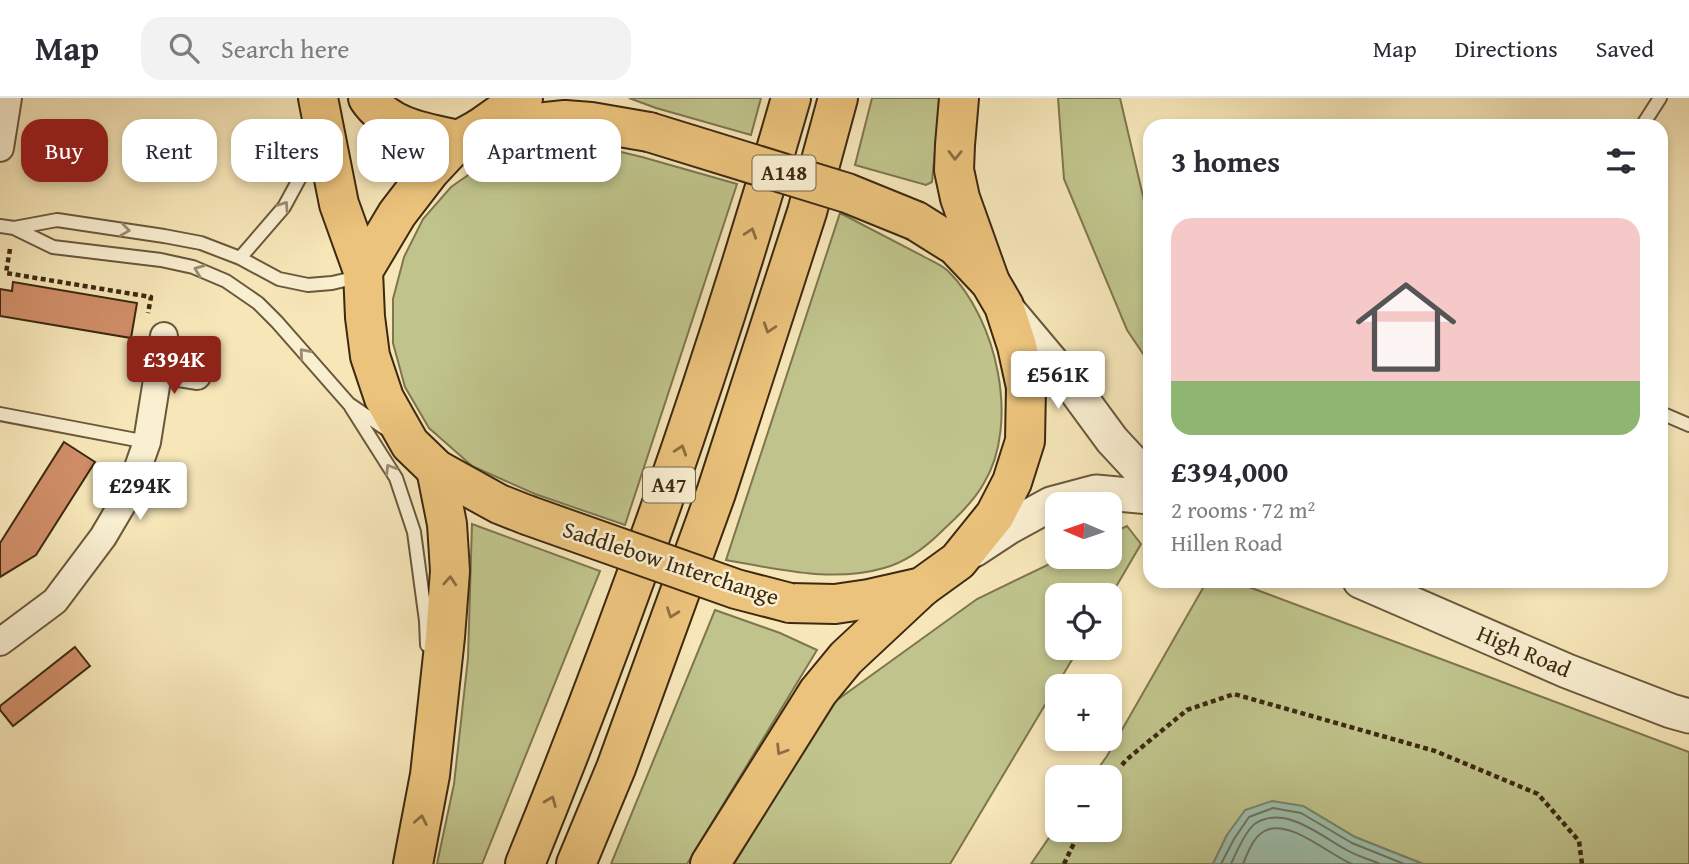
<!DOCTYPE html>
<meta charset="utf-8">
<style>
:root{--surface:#fff;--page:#f2f2f3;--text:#2b2b33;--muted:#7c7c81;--line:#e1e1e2;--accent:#8f2418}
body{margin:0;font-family:"Gentium Book Plus",serif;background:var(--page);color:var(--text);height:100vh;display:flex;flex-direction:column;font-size:26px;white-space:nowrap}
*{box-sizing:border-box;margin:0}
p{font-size:23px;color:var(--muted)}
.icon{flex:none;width:38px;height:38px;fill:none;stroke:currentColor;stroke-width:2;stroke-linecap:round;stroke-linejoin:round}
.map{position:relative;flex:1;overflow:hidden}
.drawer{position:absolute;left:1143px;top:21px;width:525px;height:469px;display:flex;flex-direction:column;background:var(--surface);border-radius:21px;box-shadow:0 4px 10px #0003}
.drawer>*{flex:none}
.banner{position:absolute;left:21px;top:21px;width:665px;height:63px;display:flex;gap:14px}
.needle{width:46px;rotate:272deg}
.fabs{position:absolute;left:1045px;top:394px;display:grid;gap:14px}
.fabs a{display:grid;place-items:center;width:77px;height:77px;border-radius:14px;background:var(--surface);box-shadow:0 4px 10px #0003;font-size:35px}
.price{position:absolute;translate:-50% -60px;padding:0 16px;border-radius:7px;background:#fff;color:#222;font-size:23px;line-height:46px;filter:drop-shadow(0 2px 4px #0008)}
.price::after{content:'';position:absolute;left:50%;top:42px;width:21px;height:16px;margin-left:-10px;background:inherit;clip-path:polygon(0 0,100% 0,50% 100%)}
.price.active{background:var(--accent);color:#fff}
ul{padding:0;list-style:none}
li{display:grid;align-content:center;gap:14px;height:371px;padding:0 28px}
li+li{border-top:2px solid var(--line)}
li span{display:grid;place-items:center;height:217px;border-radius:21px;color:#555}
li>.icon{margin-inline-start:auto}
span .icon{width:126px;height:126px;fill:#fffc;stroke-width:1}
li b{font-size:30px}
h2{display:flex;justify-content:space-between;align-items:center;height:84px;padding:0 28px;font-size:30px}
.pill{padding:0 24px;border-radius:21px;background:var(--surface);box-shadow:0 4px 10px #0003;font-size:24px;line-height:63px}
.pill.active{background:var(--accent);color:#fff}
header{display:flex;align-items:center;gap:42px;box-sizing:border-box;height:98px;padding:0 35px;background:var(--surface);border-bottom:2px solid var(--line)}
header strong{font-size:33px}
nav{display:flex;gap:38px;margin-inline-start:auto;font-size:24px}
.search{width:490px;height:63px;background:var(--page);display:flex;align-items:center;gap:18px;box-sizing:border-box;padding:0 24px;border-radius:21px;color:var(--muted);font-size:26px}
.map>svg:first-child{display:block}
.green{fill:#c0c48c;stroke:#7e764e;stroke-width:2}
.water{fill:#9dc0ae;stroke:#77846f;stroke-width:2}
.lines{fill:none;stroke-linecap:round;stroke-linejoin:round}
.shore{stroke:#6d7460;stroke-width:2}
.building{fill:#d08e69;stroke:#3d2911;stroke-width:2}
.service-casing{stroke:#6b583b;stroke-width:16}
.minor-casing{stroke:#6b583b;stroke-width:30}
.tertiary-casing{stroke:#6b583b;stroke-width:37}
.primary-casing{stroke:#3d2911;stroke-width:42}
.trunk-casing{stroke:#3d2911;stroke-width:42}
.path{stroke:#3d2911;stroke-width:4.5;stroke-dasharray:5 3.5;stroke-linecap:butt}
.service{stroke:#f9efd1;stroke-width:12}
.minor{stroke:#f9efd1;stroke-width:26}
.tertiary{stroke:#f9efd1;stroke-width:33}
.primary{stroke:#ebc37c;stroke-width:38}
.trunk{stroke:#ebc37c;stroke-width:38}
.primary-bridge-casing{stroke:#3d2911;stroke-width:42;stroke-linecap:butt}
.primary-bridge{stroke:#ebc37c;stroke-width:38}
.oneway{stroke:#8b6e41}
.oneway2{stroke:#9b8c71}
.labels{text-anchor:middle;stroke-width:5;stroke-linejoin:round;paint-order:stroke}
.shield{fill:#f9efd1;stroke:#75644b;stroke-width:2}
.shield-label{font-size:21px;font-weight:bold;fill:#3d2911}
.street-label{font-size:23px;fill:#3d2911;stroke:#f9efd1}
</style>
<header>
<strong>Map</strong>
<div class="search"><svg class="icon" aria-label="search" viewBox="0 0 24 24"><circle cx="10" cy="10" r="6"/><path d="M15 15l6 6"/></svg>Search here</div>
<nav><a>Map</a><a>Directions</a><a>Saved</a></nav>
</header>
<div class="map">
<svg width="1689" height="766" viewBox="0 0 1689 766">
<rect width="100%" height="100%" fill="#f6e6b8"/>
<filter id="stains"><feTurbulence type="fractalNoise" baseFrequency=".00286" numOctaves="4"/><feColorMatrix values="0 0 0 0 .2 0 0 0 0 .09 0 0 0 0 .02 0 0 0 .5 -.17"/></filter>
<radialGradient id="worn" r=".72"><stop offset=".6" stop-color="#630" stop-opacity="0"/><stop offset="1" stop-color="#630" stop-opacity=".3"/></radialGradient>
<path class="green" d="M 629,0 L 761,0 L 751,37 L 656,10 Z
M 872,0 L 940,0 L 932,84 L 926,87 L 855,67 Z
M 1058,0 L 1120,0 L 1150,128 L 1150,266 L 1127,232 L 1064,81 Z
M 539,44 L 592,47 L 642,59 L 737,86 L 625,427 L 535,396 L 472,368 L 429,330 L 405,289 L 393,245 L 393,201 L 404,159 L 423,121 L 451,89 L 490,62 Z
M 840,115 C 867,129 894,143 921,157 C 929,162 941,166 948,173 C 997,221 1020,325 984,385 C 974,403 957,419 942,433 C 926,449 906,464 884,470 C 833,485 777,471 726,462 Z
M 472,426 L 600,473 L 482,766 L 437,766 L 454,686 L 468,560 Z
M 1127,428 L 1141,446 L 1110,499 L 1110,497 L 1057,497 L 1057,550 L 1079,550 L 950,766 L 734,766 L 833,605 L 977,501 L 1064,459 L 1110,458 L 1110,436 Z
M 1207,483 L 1233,483 L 1689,654 L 1689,766 L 1423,766 L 1355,739 L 1303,708 L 1227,737 L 1213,766 L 1031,766 L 1057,728 L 1057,732 L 1110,732 L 1110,679 L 1092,679 L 1107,658 Z
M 715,512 L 780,535 L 817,552 L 687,766 L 611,766 Z"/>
<path class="water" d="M 1272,703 L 1303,708 L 1355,739 L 1423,766 L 1213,766 L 1227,737 L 1245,712 Z"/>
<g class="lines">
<path class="shore" d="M 1221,766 L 1234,741 L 1249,719 L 1273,710 L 1301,715 L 1352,745 L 1404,766
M 1231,766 C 1236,755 1246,731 1256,725 C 1285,707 1321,738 1345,751 C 1356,758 1369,761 1380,766
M 1243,766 C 1247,756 1253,740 1263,734 C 1287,718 1329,757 1352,766"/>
</g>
<path class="building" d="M 13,184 L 137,205 L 131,240 L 0,218 L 0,191 L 12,193 Z
M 64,344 L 95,364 L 36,457 L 0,479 L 0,445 Z
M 75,549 L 90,568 L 13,628 L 0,612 L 0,608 Z"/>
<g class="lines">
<defs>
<path id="service" d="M 1642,28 L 1660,0
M 0,128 L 14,130 L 53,149 L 161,162 L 193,169 L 226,183 L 258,205 L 277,224 L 349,306 L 386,331
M 14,130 L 57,122 L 164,138 L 201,145 L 240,160 L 279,181 L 308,187 L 332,185 L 358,179
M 240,160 L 284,109 L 303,74 L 311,36
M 351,309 L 396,380 L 414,434 L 426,523 L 427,547
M 1661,315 L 1689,327
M 0,316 L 147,344"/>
<path id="minor" d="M 0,50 L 8,0
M 159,272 L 197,278
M 0,544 L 55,503 L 103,439 L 129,395 L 147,344 L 164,238"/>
<path id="tertiary" d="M 1008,212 L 1076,293 L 1112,342 L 1150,383
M 974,452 L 1009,429 L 1051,406 L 1096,394 L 1150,399
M 1360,483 L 1567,573 L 1671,613 L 1689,618"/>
<path id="primary" d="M 318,0 L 339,106 L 363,173
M 368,0 C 388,30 426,35 459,42
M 527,417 L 499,406 L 436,371 L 410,346 L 384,300 L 370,258 L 365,219 L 363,173 L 397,116 L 430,73 L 459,42 L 479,31 L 565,22 L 591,24 L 649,34
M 790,505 L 835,506 L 869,501 L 922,489 L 958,463 L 995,417 L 1012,384 L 1025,343 L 1026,289 L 1017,248 L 1004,208 L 990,184 L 956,148 L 916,123"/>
<path id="trunk" d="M 959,0 L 955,47 L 954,72 L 960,100 L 990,184
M 479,31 L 523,0
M 413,766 L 430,677 L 445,539 L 450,473 L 447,426 L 436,371
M 525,766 C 627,516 717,260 791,0
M 576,766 L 616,670 L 716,395 L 807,114 L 838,0
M 710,766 L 818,594 L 846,560 L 922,489"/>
</defs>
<use href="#service" class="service-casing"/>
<use href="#minor" class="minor-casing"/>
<use href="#tertiary" class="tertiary-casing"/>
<use href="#primary" class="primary-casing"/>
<use href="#trunk" class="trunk-casing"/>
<path class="path" d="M 10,151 L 6,175 L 151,199 L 148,215
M 1122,667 L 1126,662 L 1187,612 L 1234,596 L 1435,653 L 1538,696 L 1579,743 L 1582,766
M 1064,766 L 1075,743"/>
<use href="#service" class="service"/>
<use href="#minor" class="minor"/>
<use href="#tertiary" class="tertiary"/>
<use href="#primary" class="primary"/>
<use href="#trunk" class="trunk"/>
<defs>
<path id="primary-bridge" d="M 649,34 L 847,95 L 916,123
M 527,417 L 736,491 L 790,505"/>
</defs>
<use href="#primary-bridge" class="primary-bridge-casing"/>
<use href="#primary-bridge" class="primary-bridge"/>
</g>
<defs><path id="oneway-chevron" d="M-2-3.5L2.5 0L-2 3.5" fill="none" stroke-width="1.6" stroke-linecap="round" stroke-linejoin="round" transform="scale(1.75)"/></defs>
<g class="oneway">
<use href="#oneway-chevron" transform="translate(955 57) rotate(91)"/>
<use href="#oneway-chevron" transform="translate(751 135) rotate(-72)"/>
<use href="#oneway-chevron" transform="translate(769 230) rotate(108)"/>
<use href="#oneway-chevron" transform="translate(681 352) rotate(-72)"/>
<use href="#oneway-chevron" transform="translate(450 483) rotate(-86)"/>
<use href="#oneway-chevron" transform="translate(672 515) rotate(110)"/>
<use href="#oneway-chevron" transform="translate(781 652) rotate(122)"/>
<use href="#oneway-chevron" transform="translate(551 703) rotate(-68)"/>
<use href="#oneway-chevron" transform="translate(421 722) rotate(-79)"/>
</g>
<g class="oneway2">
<use href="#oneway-chevron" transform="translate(284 108) rotate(-56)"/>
<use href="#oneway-chevron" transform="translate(125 132) rotate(8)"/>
<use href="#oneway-chevron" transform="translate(199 172) rotate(-159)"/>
<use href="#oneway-chevron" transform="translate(304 255) rotate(-131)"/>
<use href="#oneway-chevron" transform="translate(390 371) rotate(-122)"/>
</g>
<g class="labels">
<g class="shield">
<rect x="752.5" y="57.5" width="63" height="35" rx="5"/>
<rect x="643" y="369.5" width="52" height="35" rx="5"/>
</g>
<g class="shield-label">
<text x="784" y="82">A148</text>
<text x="669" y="394">A47</text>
</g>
<g class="street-label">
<text transform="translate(671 465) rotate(18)" y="8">Saddlebow Interchange</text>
<text transform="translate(1524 553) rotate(23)" y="8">High Road</text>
</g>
</g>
<rect width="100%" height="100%" filter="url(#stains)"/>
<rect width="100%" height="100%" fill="url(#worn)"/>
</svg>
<div class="fabs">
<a><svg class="needle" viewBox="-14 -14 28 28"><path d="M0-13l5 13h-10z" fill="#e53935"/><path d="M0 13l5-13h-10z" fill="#7c7c81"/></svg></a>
<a><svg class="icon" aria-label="locate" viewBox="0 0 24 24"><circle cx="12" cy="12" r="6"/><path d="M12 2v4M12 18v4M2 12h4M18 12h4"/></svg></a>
<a>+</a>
<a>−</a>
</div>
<b class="price active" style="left:174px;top:298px">£394K</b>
<b class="price" style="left:1058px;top:313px">£561K</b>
<b class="price" style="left:140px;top:424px">£294K</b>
<div class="banner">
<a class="pill active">Buy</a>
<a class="pill">Rent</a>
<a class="pill">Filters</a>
<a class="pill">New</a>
<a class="pill">Apartment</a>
</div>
<section class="drawer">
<h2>3 homes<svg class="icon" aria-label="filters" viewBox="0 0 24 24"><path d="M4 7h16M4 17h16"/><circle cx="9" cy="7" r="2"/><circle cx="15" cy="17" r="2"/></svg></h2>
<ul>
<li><span style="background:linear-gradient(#f6c9c9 75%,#8fb573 0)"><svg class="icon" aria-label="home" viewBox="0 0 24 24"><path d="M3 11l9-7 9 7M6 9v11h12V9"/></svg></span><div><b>£394,000</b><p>2 rooms · 72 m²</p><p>Hillen Road</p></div></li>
</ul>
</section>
</div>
